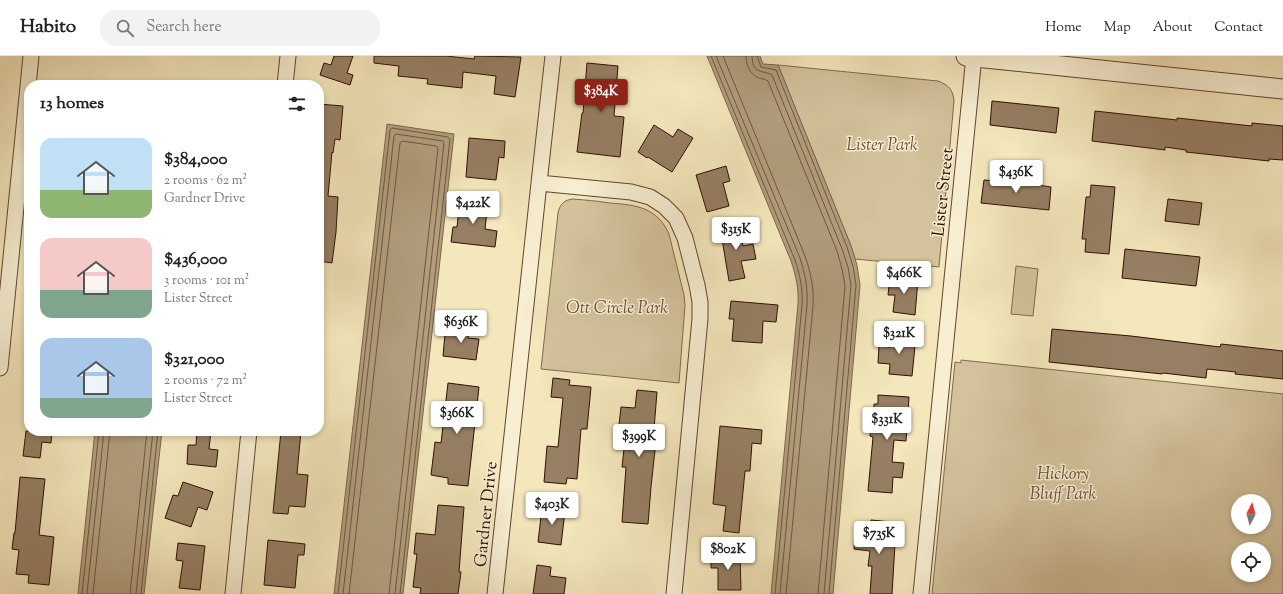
<!DOCTYPE html>
<meta charset="utf-8">
<style>
:root{--surface:#fff;--page:#f2f2f2;--text:#222;--muted:#767676;--line:#e0e0e0;--accent:#8f2418}
body{margin:0;font-family:"Sorts Mill Goudy",serif;background:var(--page);color:var(--text);height:100vh;display:flex;flex-direction:column;font-size:15px;white-space:nowrap}
*{box-sizing:border-box;margin:0}
p{font-size:13px;color:var(--muted)}
.icon{flex:none;width:22px;height:22px;fill:none;stroke:currentColor;stroke-width:2;stroke-linecap:round;stroke-linejoin:round}
.map{position:relative;flex:1;overflow:hidden}
.panel{position:absolute;left:24px;top:24px;width:300px;height:356px;display:flex;flex-direction:column;background:var(--surface);border-radius:16px;box-shadow:0 2px 6px #0003}
.panel>*{flex:none}
.needle{width:26px;rotate:6deg}
.buttons{position:absolute;left:1231px;top:438px;display:grid;gap:8px}
.buttons a{display:grid;place-items:center;width:40px;height:40px;border-radius:50%;background:var(--surface);box-shadow:0 2px 6px #0003;font-size:20px}
.price{position:absolute;translate:-50% -34px;padding:0 9px;border-radius:4px;background:#fff;color:#222;font-size:13px;line-height:26px;filter:drop-shadow(0 1px 2px #0008)}
.price::after{content:'';position:absolute;left:50%;top:24px;width:12px;height:9px;margin-left:-6px;background:inherit;clip-path:polygon(0 0,100% 0,50% 100%)}
.price.current{background:var(--accent);color:#fff}
ul{padding:0;list-style:none}
li{display:flex;align-items:center;gap:12px;height:100px;padding:0 16px}
li span{display:grid;place-items:center;flex:none;width:112px;height:80px;border-radius:12px;color:#555}
li>.icon{margin-inline-start:auto}
span .icon{width:48px;height:48px;fill:#fffc;stroke-width:1}
li b{font-size:17px}
h2{display:flex;justify-content:space-between;align-items:center;height:48px;padding:0 16px;font-size:17px}
header{display:flex;align-items:center;gap:24px;box-sizing:border-box;height:56px;padding:0 20px;background:var(--surface);border-bottom:1px solid var(--line)}
header strong{font-size:19px}
nav{display:flex;gap:22px;margin-inline-start:auto;font-size:14px}
.search{width:280px;height:36px;background:var(--page);display:flex;align-items:center;gap:10px;box-sizing:border-box;padding:0 14px;border-radius:16px;color:var(--muted);font-size:15px}
.map>svg:first-child{display:block}
.green{fill:#d3c29c;stroke:#82684f;fill-rule:evenodd}
.water{fill:#b19e7d;stroke:#7d654c}
.lines{fill:none;stroke-linecap:round;stroke-linejoin:round}
.shore{stroke:#705640;stroke-width:1}
.building{fill:#967f63;stroke:#300f02}
.minor-casing{stroke:#614530;stroke-width:17}
.tertiary-casing{stroke:#614530;stroke-width:21}
.minor{stroke:#f8efd3;stroke-width:15}
.tertiary{stroke:#f8efd3;stroke-width:19}
.labels{text-anchor:middle;stroke-width:3;stroke-linejoin:round;paint-order:stroke}
.park-label{font-size:17px;font-style:italic;fill:#694e38;stroke:#f8efd3}
.street-label{font-size:17px;fill:#300f02;stroke:#f8efd3}
</style>
<header>
<strong>Habito</strong>
<div class="search"><svg class="icon" aria-label="search" viewBox="0 0 24 24"><circle cx="10" cy="10" r="6"/><path d="M15 15l6 6"/></svg>Search here</div>
<nav><a>Home</a><a>Map</a><a>About</a><a>Contact</a></nav>
</header>
<div class="map">
<svg width="1283" height="538" viewBox="0 0 1283 538">
<rect width="100%" height="100%" fill="#f4e7bc"/>
<filter id="stains"><feTurbulence type="fractalNoise" baseFrequency=".005" numOctaves="4"/><feColorMatrix values="0 0 0 0 .2 0 0 0 0 .09 0 0 0 0 .02 0 0 0 .5 -.17"/></filter>
<radialGradient id="worn" r=".72"><stop offset=".6" stop-color="#630" stop-opacity="0"/><stop offset="1" stop-color="#630" stop-opacity=".3"/></radialGradient>
<path class="green" d="M 778,9 L 938,25 C 949,29 953,34 954,45 L 939,211 L 855,203 L 851,190 Z
M 573,143 C 585,144 598,145 610,147 C 636,149 657,151 669,178 L 684,239 L 685,249 L 679,327 L 541,313 L 558,157 C 560,148 564,144 573,143 Z
M 1016,210 L 1038,213 L 1033,260 L 1011,258 Z
M 961,304 L 1283,338 L 1283,538 L 932,538 L 955,306 L 961,307 ZM 1238,445 L 1264,445 L 1264,471 L 1238,471 ZM 1238,493 L 1264,493 L 1264,519 L 1238,519 Z"/>
<path class="water" d="M 707,0 L 760,0 L 763,8 L 778,9 L 851,190 L 857,209 L 860,229 L 833,538 L 771,538 L 798,248 C 799,233 796,220 791,205 Z
M 387,68 L 454,78 L 403,538 L 334,538 Z
M 95,375 L 162,375 L 144,538 L 78,538 Z"/>
<g class="lines">
<path class="shore" d="M 711,0 L 795,204 C 800,219 803,233 802,249 L 775,538
M 716,0 L 800,202 C 805,218 808,232 807,249 L 780,538
M 723,0 L 805,200 C 811,217 814,232 813,250 L 786,538
M 746,0 C 746,9 750,19 759,22 C 762,23 765,23 768,25 L 837,195 L 842,213 L 845,230 L 818,538
M 752,0 C 753,19 760,13 772,19 L 842,193 L 848,211 L 851,229 L 824,538
M 757,0 L 761,11 L 776,14 L 847,191 L 853,210 L 856,229 L 829,538
M 82,538 L 99,375
M 87,538 L 104,375
M 93,538 L 110,375
M 130,538 L 147,375
M 136,538 L 153,375
M 141,538 L 158,375
M 338,538 L 390,74 L 392,72 L 448,81 L 450,83 L 400,538
M 343,538 L 394,80 L 396,78 L 443,85 L 444,87 L 395,538
M 349,538 L 400,87 L 402,85 L 436,90 L 438,92 L 389,538"/>
</g>
<path class="building" d="M 334,0 L 353,0 L 347,17 L 353,19 L 350,29 L 320,19 L 324,7 L 331,9 Z
M 374,0 L 446,0 L 474,3 L 475,0 L 521,1 L 515,41 L 494,38 L 496,20 L 463,16 L 462,32 L 427,28 L 428,23 L 398,20 L 399,10 L 374,7 Z
M 587,7 L 618,10 L 614,60 L 624,61 L 620,101 L 577,96 L 582,57 L 583,57 Z
M 992,45 L 1059,52 L 1056,77 L 990,69 Z
M 319,48 L 343,50 L 340,84 L 335,83 L 333,97 L 332,96 L 328,140 L 338,141 L 336,176 L 332,207 L 319,205 Z
M 1095,55 L 1177,64 L 1177,62 L 1252,70 L 1252,67 L 1283,70 L 1283,104 L 1269,103 L 1269,105 L 1186,96 L 1186,94 L 1165,91 L 1165,94 L 1092,85 Z
M 654,69 L 673,81 L 678,73 L 693,82 L 672,116 L 648,101 L 647,102 L 638,96 Z
M 469,82 L 505,85 L 504,102 L 499,101 L 496,124 L 466,121 Z
M 726,110 L 730,125 L 723,127 L 729,150 L 707,156 L 696,119 Z
M 997,121 L 1038,125 L 1038,129 L 1051,131 L 1049,154 L 981,147 L 984,124 L 997,125 Z
M 1091,129 L 1115,131 L 1109,198 L 1085,196 L 1086,183 L 1082,183 L 1086,141 L 1090,141 Z
M 460,143 L 488,146 L 485,173 L 497,175 L 495,191 L 451,186 L 453,171 L 457,171 Z
M 1168,143 L 1202,147 L 1199,169 L 1165,165 Z
M 739,168 L 743,190 L 753,188 L 756,203 L 741,205 L 745,222 L 729,225 L 720,171 Z
M 1125,193 L 1200,201 L 1196,230 L 1122,222 Z
M 890,221 L 918,224 L 915,259 L 893,256 L 895,239 L 888,239 Z
M 731,245 L 778,249 L 776,266 L 763,265 L 762,287 L 732,285 L 734,263 L 729,263 Z
M 455,267 L 470,269 L 468,282 L 479,283 L 476,304 L 443,300 L 445,278 L 453,279 Z
M 1052,273 L 1131,280 L 1220,291 L 1221,288 L 1283,295 L 1283,323 L 1235,318 L 1236,316 L 1207,313 L 1206,322 L 1163,317 L 1162,318 L 1049,306 Z
M 892,278 L 916,280 L 912,320 L 889,318 L 890,308 L 878,307 L 879,290 L 891,291 Z
M 553,322 L 570,324 L 569,329 L 591,331 L 587,373 L 581,373 L 577,423 L 567,422 L 566,428 L 544,426 L 547,390 L 558,391 L 563,342 L 551,341 Z
M 448,327 L 479,331 L 468,430 L 448,428 L 448,422 L 431,419 L 435,386 L 441,387 Z
M 637,334 L 657,336 L 653,385 L 656,385 L 651,431 L 648,468 L 622,466 L 626,411 L 622,411 L 624,393 L 631,394 L 634,370 L 619,369 L 621,351 L 635,352 Z
M 878,339 L 909,341 L 906,385 L 894,384 L 892,406 L 904,407 L 902,422 L 893,421 L 892,437 L 868,435 L 873,381 L 870,380 L 871,369 L 873,369 L 874,348 L 878,348 Z
M 720,370 L 762,374 L 761,388 L 752,387 L 750,415 L 745,415 L 739,477 L 723,475 L 726,450 L 713,448 Z
M 26,375 L 52,375 L 51,387 L 42,386 L 40,402 L 23,400 Z
M 197,375 L 211,375 L 209,393 L 218,394 L 216,411 L 187,408 L 188,389 L 196,389 Z
M 281,375 L 301,375 L 297,418 L 308,419 L 305,451 L 289,450 L 288,458 L 273,457 Z
M 20,421 L 45,423 L 39,479 L 54,481 L 49,529 L 28,527 L 29,519 L 16,518 L 19,494 L 12,493 L 14,477 L 15,477 Z
M 183,426 L 213,436 L 207,454 L 198,451 L 191,471 L 165,462 L 173,439 L 178,440 Z
M 438,449 L 464,451 L 459,516 L 461,516 L 458,538 L 420,538 L 421,532 L 413,531 L 417,498 L 414,498 L 416,477 L 435,479 Z
M 542,452 L 565,455 L 561,489 L 538,486 Z
M 871,464 L 892,466 L 890,487 L 895,488 L 892,538 L 870,538 L 872,510 L 868,510 L 870,495 L 854,493 L 855,475 L 870,476 Z
M 268,484 L 305,488 L 304,499 L 298,499 L 295,532 L 264,529 Z
M 178,487 L 205,490 L 200,534 L 179,532 L 183,505 L 176,504 Z
M 711,498 L 740,498 L 741,534 L 718,534 L 718,512 L 711,512 Z
M 537,509 L 551,511 L 550,520 L 566,522 L 564,538 L 533,538 Z"/>
<g class="lines">
<defs>
<path id="minor" d="M 285,29 L 288,0
M 539,127 L 631,136 L 650,141 L 664,150 L 676,162 L 685,182 L 697,229 L 700,246 L 700,263 L 674,538
M 0,312 L 31,0
M 233,538 L 249,375
M 495,538 L 539,127 L 553,0
M 921,538 L 974,0"/>
<path id="tertiary" d="M 966,0 L 1283,33"/>
</defs>
<use href="#minor" class="minor-casing"/>
<use href="#tertiary" class="tertiary-casing"/>
<use href="#minor" class="minor"/>
<use href="#tertiary" class="tertiary"/>
</g>
<g class="labels">
<g class="park-label">
<text x="882" y="94">Lister Park</text>
<text x="617" y="257">Ott Circle Park</text>
<text x="1063" y="423">Hickory<tspan x="1063" dy="20">Bluff Park</tspan></text>
</g>
<g class="street-label">
<text transform="translate(942 136) rotate(-84)" y="6">Lister Street</text>
<text transform="translate(485 458) rotate(-84)" y="6">Gardner Drive</text>
</g>
</g>
<rect width="100%" height="100%" filter="url(#stains)"/>
<rect width="100%" height="100%" fill="url(#worn)"/>
</svg>
<div class="buttons">
<a><svg class="needle" viewBox="-14 -14 28 28"><path d="M0-13l5 13h-10z" fill="#e53935"/><path d="M0 13l5-13h-10z" fill="#767676"/></svg></a>
<a><svg class="icon" aria-label="locate" viewBox="0 0 24 24"><circle cx="12" cy="12" r="6"/><path d="M12 2v4M12 18v4M2 12h4M18 12h4"/></svg></a>
</div>
<b class="price current" style="left:601px;top:57px">$384K</b>
<b class="price" style="left:1016px;top:138px">$436K</b>
<b class="price" style="left:473px;top:169px">$422K</b>
<b class="price" style="left:736px;top:195px">$315K</b>
<b class="price" style="left:904px;top:239px">$466K</b>
<b class="price" style="left:461px;top:288px">$636K</b>
<b class="price" style="left:899px;top:299px">$321K</b>
<b class="price" style="left:457px;top:379px">$366K</b>
<b class="price" style="left:887px;top:385px">$331K</b>
<b class="price" style="left:639px;top:402px">$399K</b>
<b class="price" style="left:552px;top:470px">$403K</b>
<b class="price" style="left:879px;top:499px">$735K</b>
<b class="price" style="left:728px;top:515px">$802K</b>
<section class="panel">
<h2>13 homes<svg class="icon" aria-label="filters" viewBox="0 0 24 24"><path d="M4 7h16M4 17h16"/><circle cx="9" cy="7" r="2"/><circle cx="15" cy="17" r="2"/></svg></h2>
<ul>
<li><span style="background:linear-gradient(#bfe0f5 65%,#8fb573 0)"><svg class="icon" aria-label="home" viewBox="0 0 24 24"><path d="M3 11l9-7 9 7M6 9v11h12V9"/></svg></span><div><b>$384,000</b><p>2 rooms · 62 m²</p><p>Gardner Drive</p></div></li>
<li><span style="background:linear-gradient(#f6c9c9 65%,#7fa58c 0)"><svg class="icon" aria-label="home" viewBox="0 0 24 24"><path d="M3 11l9-7 9 7M6 9v11h12V9"/></svg></span><div><b>$436,000</b><p>3 rooms · 101 m²</p><p>Lister Street</p></div></li>
<li><span style="background:linear-gradient(#a9c7e8 75%,#7fa58c 0)"><svg class="icon" aria-label="home" viewBox="0 0 24 24"><path d="M3 11l9-7 9 7M6 9v11h12V9"/></svg></span><div><b>$321,000</b><p>2 rooms · 72 m²</p><p>Lister Street</p></div></li>
</ul>
</section>
</div>
